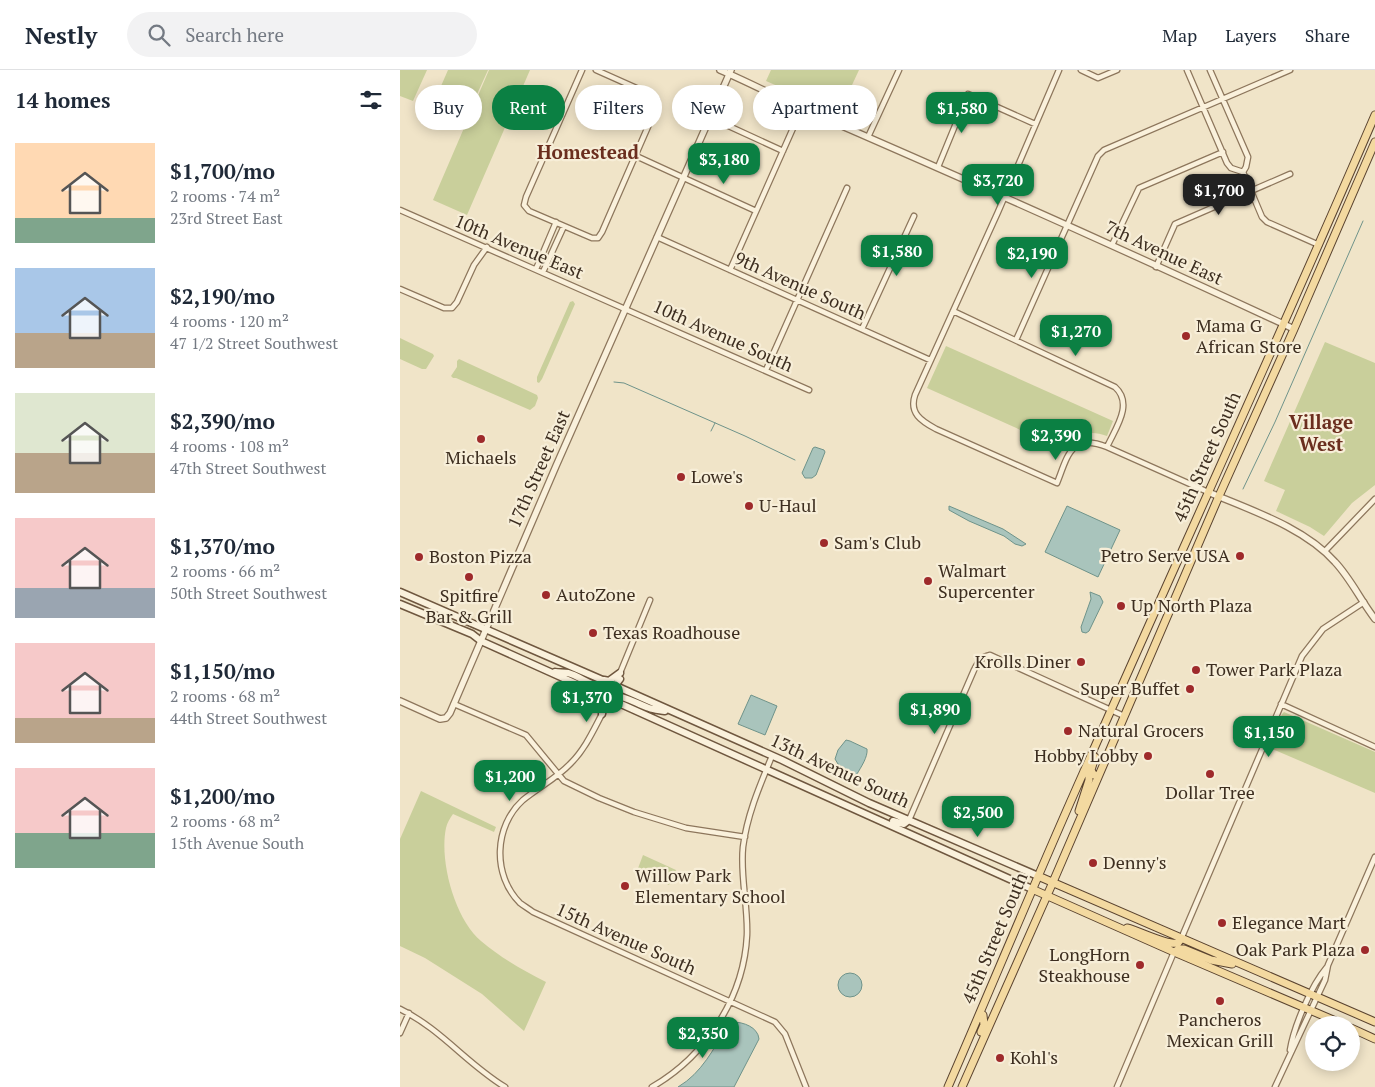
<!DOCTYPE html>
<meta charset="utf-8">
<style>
:root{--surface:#fff;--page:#f2f2f3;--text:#1f2937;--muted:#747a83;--line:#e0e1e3;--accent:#0b8043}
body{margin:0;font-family:"PT Serif",serif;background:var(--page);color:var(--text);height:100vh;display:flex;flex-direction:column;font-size:19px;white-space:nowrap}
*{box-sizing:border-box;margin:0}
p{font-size:16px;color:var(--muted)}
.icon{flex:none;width:28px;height:28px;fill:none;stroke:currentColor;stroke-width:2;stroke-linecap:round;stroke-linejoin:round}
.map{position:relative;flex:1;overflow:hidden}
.panel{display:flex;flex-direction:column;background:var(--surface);width:400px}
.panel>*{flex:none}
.guide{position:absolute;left:15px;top:15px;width:475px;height:45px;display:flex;gap:10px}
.controls{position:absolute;left:905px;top:946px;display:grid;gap:10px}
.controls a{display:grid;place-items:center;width:55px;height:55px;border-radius:50%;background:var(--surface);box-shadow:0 2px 12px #0003;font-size:25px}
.price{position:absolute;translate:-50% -42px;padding:0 11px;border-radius:10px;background:var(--accent);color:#fff;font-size:16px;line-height:32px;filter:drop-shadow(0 1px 2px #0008)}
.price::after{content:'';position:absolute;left:50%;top:30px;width:15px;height:11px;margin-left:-8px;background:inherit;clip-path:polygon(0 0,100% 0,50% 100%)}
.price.active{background:#222;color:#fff}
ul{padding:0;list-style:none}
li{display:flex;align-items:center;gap:15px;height:125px;padding:0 15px}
li span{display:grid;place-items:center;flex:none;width:140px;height:100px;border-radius:0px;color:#555}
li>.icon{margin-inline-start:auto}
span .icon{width:60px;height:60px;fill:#fffc;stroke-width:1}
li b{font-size:21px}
h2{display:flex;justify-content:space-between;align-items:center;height:60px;padding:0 15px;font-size:21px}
.pill{padding:0 18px;border-radius:22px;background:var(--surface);box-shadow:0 2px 12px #0003;font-size:18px;line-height:45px}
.pill.active{background:var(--accent);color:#fff}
header{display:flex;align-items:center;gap:30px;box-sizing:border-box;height:70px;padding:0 25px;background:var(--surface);border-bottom:1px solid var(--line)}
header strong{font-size:24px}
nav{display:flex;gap:28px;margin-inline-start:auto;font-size:18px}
.search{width:350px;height:45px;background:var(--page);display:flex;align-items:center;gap:12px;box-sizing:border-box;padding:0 18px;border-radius:28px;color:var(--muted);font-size:19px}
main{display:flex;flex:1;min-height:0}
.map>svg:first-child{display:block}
.green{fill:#c9cf9b}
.water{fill:#a9c4bc;stroke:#6f938a}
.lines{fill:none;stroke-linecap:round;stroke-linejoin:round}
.stream{stroke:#6f938a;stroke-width:1}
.minor-casing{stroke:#8d765c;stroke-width:7}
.tertiary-casing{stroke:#8d765c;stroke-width:8}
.secondary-casing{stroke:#6f573f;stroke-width:9}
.primary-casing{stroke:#5b4430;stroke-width:9}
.minor{stroke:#faf1dc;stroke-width:4.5}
.tertiary{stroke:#faf1dc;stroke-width:5.5}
.secondary{stroke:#faf1dc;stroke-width:6}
.primary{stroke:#f3d9a0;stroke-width:7}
.poi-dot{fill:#9e2a2b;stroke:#f7eed8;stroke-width:2}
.labels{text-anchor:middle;stroke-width:4.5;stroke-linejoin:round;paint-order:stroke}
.street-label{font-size:18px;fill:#3d2e20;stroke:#f7eed8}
.poi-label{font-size:18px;fill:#3d2e20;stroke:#f7eed8;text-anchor:start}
.neighbourhood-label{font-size:19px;font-weight:bold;fill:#6b2e1e;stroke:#f7eed8}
</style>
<header>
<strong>Nestly</strong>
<div class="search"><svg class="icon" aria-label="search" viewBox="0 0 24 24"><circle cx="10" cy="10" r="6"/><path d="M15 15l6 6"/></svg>Search here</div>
<nav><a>Map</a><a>Layers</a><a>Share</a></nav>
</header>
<main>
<section class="panel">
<h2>14 homes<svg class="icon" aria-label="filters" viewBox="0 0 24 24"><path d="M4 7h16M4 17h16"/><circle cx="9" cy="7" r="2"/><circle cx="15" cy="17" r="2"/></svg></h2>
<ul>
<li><span style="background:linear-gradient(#ffd9b3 75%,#7fa58c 0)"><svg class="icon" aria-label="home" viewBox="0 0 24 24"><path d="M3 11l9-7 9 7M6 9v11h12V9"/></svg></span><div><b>$1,700/mo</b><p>2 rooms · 74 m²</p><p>23rd Street East</p></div></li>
<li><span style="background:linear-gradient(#a9c7e8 65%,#b9a48a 0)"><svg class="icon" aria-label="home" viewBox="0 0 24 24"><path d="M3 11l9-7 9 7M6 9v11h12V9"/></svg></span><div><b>$2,190/mo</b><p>4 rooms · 120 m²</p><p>47 1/2 Street Southwest</p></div></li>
<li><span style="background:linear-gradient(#dfe7d0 60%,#b9a48a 0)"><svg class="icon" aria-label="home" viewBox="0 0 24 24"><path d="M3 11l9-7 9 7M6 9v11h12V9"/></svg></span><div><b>$2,390/mo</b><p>4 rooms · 108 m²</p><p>47th Street Southwest</p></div></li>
<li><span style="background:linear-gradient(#f6c9c9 70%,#9aa5b1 0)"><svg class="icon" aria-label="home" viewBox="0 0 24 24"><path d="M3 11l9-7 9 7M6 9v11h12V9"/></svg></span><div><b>$1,370/mo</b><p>2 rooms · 66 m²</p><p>50th Street Southwest</p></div></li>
<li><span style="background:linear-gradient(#f6c9c9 75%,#b9a48a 0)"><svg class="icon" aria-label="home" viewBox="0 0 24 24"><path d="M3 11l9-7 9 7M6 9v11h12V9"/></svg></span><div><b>$1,150/mo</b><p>2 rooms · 68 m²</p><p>44th Street Southwest</p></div></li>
<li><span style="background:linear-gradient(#f6c9c9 65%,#7fa58c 0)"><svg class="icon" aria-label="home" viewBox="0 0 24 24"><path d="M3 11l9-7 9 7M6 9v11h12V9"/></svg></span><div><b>$1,200/mo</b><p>2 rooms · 68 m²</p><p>15th Avenue South</p></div></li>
</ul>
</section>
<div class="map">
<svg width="975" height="1017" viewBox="0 0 975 1017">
<rect width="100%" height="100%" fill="#f0e4c8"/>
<path class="green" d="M 0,0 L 27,0 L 13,31 L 0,26 Z
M 48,0 L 88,0 L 64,53 L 31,39 Z
M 89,0 L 130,0 L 67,145 L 33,130 Z
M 371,0 L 459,0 L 439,43 L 366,11 Z
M 173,231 L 175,234 L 142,309 L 139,313 L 137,312 L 137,307 L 170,232 Z
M 0,268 L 33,284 L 34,286 L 26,299 L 22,299 L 0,289 Z
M 925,272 L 975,293 L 975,415 L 952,433 L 924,466 L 910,457 L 876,441 L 885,420 L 864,411 Z
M 546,276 L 713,351 L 707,366 C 689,359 675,364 663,379 L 527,318 Z
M 59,289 L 137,325 L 138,328 L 135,336 L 130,340 L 56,308 L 53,308 L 51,306 L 57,297 L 57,291 Z
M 884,642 L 975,682 L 975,723 L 870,678 L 867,676 L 882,644 Z
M 21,721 L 96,757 L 94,762 L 53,744 C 50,748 47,753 46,758 C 39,791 55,849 81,871 C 101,888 123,900 146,912 L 124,961 L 82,924 L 25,888 L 0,876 L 0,769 Z
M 243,785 L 276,800 L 269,815 L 237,801 Z"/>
<path class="water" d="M 415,377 L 424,380 L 425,382 L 416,405 L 412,408 L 405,408 L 402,403 L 413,378 Z
M 549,436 L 603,459 L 626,474 L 622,476 L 615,474 L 604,466 L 569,451 L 549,440 Z
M 667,436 L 720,460 L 698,507 L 645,482 Z
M 690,522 L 700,526 L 703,532 L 689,561 L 686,563 L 682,562 L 681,557 L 691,529 Z
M 351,625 L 377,636 L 365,665 L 338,654 Z
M 446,670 L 450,671 L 467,679 C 468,687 461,697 457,704 L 454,705 L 438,694 L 435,689 L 438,680 Z
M438 915a12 12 0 1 1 24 0a12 12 0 1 1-24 0Z
M 333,952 C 343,952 358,957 359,969 L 334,1017 L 278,1017 C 302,1003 314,978 328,955 Z"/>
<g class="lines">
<path class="stream" d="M 214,312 L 224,313 L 345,366 L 395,390
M 311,361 L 315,353
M 843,419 L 875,352 L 963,151"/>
<defs>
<path id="minor" d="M 182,0 L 126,127 L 124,135 L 129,141 L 192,168 L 198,168 L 202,162 L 257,36 L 257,30 L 252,25 L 196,0
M 659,0 L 598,142 L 515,325 C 509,343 521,351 536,359 L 657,413 C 668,385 671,363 707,377 L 808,422
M 681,0 L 698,8 L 717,0
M 787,0 L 827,93 L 831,98 L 843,102
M 810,0 L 848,87 L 846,97 L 843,102
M 309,47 L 383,81
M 468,67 L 499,0
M 236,86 L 356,141
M 538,97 L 568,24 L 635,54
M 843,102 L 862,147 L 867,152 L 919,175
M 0,140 L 409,320
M 257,167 L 530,290
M 712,175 L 739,118 L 823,82
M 756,197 L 775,154 L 890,104
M 136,199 L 156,152
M 330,200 L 402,38
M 143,202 L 164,156
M 0,219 L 44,238 L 52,238 L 57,232 L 74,195 L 87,177
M 553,241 L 715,317 C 734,334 715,359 707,377
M 462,259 L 514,146
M 616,270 L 698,86 L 704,80 L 890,0
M 366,300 L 447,118
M 925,481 L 975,429
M 220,603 L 250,530
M 54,634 L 126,665 L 164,711 L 199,728 L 234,742 L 286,758 L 345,767
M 881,634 L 975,677
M 202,644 C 193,661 185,679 171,693 C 157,708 139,717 123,730 C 94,756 92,805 120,833 C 124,836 129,839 133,842 L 375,952 L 385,964 L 406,1017
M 509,750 L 574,600 C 578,592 581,587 590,585 L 724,646
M 781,869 L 902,586 L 923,559 L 964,532
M 0,939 C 41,959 67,994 105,1017
M 0,963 L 9,943
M 890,980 C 894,956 911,916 927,897
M 252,1017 C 306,986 344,927 347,865 C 348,835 340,806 343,777 C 347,745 360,715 372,686
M 717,1017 L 774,882
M 875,1017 L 925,910 L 928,895 L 975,787"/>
<path id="tertiary" d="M 320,0 C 348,12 375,26 403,39 C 567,110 731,183 894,259
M 808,422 C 850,440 904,457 935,492 C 951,509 961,531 975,549
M 0,631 L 40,649 L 46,648 L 50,643 L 156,396 L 331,0"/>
<path id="secondary" d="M 0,522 L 200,609 L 382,690 L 469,733 L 638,806
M 0,534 L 72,564 L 81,571 L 632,819
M 155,602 C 159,603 164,602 168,603 C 184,607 207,630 220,609
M 204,610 L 209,611 L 220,603
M 202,644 C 206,611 230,632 249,638 C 254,640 260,640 265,641
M 493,751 L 504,754 L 509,750"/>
<path id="primary" d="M 695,687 L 691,700 L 693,704 L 698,707
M 679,741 L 689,710 L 689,705 L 684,701
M 638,806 L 975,952
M 632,819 L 774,882 L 945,955
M 727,858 C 740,861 768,876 778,873 L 781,869
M 774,882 L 779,879 L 784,879 L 811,890 L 832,894
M 580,943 L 583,945 L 584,955 L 581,962
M 951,958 L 975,969
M 548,1017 C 594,911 638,804 685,699 C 781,481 881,264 975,45
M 562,1017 L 653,812 L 819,426 L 894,259 L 975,72"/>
</defs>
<use href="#minor" class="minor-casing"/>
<use href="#tertiary" class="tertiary-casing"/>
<use href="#secondary" class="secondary-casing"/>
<use href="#primary" class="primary-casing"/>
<use href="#minor" class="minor"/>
<use href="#tertiary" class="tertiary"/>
<use href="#secondary" class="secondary"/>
<use href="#primary" class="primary"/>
</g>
<g class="poi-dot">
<circle cx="786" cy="266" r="5"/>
<circle cx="81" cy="369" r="5"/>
<circle cx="281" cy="407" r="5"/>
<circle cx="349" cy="436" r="5"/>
<circle cx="424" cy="473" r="5"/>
<circle cx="840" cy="486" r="5"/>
<circle cx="19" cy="487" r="5"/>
<circle cx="69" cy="507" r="5"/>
<circle cx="528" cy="511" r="5"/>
<circle cx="146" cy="525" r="5"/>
<circle cx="721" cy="536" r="5"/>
<circle cx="193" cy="563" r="5"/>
<circle cx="681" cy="592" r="5"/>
<circle cx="796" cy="600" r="5"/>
<circle cx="790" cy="619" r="5"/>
<circle cx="668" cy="661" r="5"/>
<circle cx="748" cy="686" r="5"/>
<circle cx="810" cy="704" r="5"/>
<circle cx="693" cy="793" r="5"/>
<circle cx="225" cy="816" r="5"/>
<circle cx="822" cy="853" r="5"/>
<circle cx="965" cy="880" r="5"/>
<circle cx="740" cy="895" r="5"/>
<circle cx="820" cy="931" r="5"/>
<circle cx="600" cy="988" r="5"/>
</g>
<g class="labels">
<g class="street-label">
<text transform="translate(119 177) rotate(23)" y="6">10th Avenue East</text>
<text transform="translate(764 183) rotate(25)" y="6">7th Avenue East</text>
<text transform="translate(400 216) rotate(24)" y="6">9th Avenue South</text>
<text transform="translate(323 266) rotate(24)" y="6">10th Avenue South</text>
<text transform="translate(807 387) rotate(-66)" y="6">45th Street South</text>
<text transform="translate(139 399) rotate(-66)" y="6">17th Street East</text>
<text transform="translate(440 701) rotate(25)" y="6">13th Avenue South</text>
<text transform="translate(595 868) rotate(-67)" y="6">45th Street South</text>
<text transform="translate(226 869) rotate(24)" y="6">15th Avenue South</text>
</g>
<g class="poi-label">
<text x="796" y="262">Mama G<tspan x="796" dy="21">African Store</tspan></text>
<text x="81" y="394" text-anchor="middle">Michaels</text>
<text x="291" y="413">Lowe's</text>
<text x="359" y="442">U-Haul</text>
<text x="434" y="479">Sam's Club</text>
<text x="830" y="492" text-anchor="end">Petro Serve USA</text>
<text x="29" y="493">Boston Pizza</text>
<text x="538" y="507">Walmart<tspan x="538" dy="21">Supercenter</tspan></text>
<text x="156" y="531">AutoZone</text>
<text x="69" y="532" text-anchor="middle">Spitfire<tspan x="69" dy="21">Bar &amp; Grill</tspan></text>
<text x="731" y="542">Up North Plaza</text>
<text x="203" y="569">Texas Roadhouse</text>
<text x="671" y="598" text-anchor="end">Krolls Diner</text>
<text x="806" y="606">Tower Park Plaza</text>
<text x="780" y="625" text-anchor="end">Super Buffet</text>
<text x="678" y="667">Natural Grocers</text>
<text x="738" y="692" text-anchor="end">Hobby Lobby</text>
<text x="810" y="729" text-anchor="middle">Dollar Tree</text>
<text x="703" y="799">Denny's</text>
<text x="235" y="812">Willow Park<tspan x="235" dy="21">Elementary School</tspan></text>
<text x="832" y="859">Elegance Mart</text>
<text x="955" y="886" text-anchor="end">Oak Park Plaza</text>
<text x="730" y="891" text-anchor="end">LongHorn<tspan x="730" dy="21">Steakhouse</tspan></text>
<text x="820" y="956" text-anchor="middle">Pancheros<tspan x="820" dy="21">Mexican Grill</tspan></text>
<text x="610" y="994">Kohl's</text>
</g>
<g class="neighbourhood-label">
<text x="188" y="89">Homestead</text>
<text x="921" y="359">Village<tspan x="921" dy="22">West</tspan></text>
</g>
</g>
</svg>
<div class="controls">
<a><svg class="icon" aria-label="locate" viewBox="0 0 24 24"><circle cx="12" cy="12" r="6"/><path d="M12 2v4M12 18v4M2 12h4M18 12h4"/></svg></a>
</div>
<b class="price" style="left:562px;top:64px">$1,580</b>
<b class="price" style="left:324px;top:115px">$3,180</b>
<b class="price" style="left:598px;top:136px">$3,720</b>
<b class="price active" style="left:819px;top:146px">$1,700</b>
<b class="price" style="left:497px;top:207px">$1,580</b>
<b class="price" style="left:632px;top:209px">$2,190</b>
<b class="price" style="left:676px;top:287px">$1,270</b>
<b class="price" style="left:656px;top:391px">$2,390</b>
<b class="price" style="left:187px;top:653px">$1,370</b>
<b class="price" style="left:535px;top:665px">$1,890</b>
<b class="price" style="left:869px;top:688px">$1,150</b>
<b class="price" style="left:110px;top:732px">$1,200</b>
<b class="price" style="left:578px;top:768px">$2,500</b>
<b class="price" style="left:303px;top:989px">$2,350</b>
<div class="guide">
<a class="pill">Buy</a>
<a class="pill active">Rent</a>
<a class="pill">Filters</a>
<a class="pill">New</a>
<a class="pill">Apartment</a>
</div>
</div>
</main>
